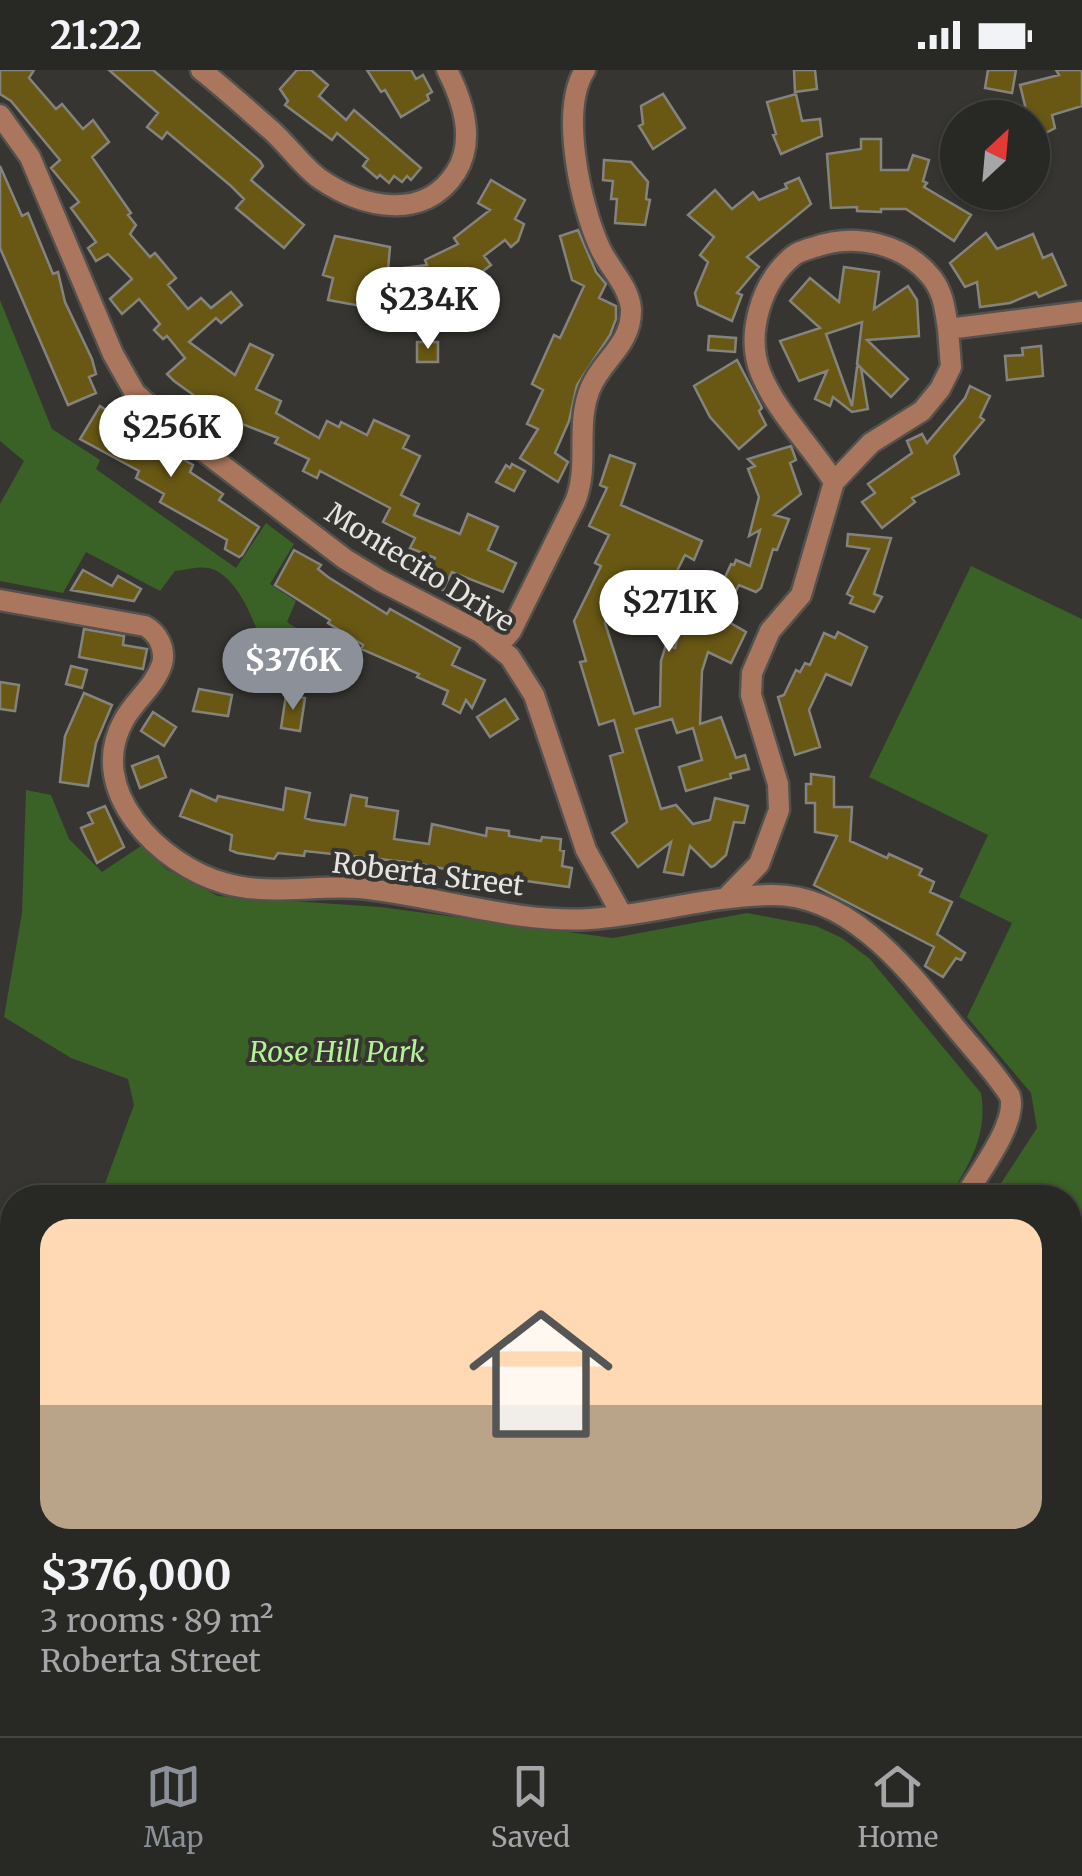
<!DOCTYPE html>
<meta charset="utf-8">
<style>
:root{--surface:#282825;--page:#343432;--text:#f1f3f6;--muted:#a5a6a7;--line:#444442;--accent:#8c9099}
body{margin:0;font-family:Merriweather,serif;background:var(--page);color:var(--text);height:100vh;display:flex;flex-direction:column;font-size:38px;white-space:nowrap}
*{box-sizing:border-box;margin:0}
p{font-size:32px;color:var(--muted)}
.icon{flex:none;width:55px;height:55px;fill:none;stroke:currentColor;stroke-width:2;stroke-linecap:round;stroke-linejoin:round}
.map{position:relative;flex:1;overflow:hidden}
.drawer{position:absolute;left:0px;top:1115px;width:1082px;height:552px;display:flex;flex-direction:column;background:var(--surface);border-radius:40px 40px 0 0;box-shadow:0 2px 8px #0004,0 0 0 2px var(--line)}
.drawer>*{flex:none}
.needle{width:65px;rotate:26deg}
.tools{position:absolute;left:940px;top:30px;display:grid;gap:20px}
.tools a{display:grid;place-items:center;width:110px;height:110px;border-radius:50%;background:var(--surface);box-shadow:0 2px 8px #0004,0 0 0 2px var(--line);font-size:50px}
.price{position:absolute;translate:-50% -85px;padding:0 22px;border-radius:35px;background:#fff;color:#222;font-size:32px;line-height:65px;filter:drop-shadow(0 2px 5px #0008)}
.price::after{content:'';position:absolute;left:50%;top:60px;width:30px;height:22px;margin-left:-15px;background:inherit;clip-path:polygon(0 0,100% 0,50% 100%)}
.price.selected{background:var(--accent);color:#fff}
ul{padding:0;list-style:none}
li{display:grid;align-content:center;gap:20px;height:530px;padding:0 40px}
li span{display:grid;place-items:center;height:310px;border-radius:30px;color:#555}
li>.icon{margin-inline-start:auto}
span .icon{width:180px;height:180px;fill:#fffc;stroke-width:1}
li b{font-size:42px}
.status{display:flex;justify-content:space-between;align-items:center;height:70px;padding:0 50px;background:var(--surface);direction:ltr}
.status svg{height:28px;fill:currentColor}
.menu{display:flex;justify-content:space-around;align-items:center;height:140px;border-top:2px solid var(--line);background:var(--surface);font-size:28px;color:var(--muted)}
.menu a{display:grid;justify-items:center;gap:5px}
.menu .selected{color:var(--accent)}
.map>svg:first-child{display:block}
.green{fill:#3a6126}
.building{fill:#685814;stroke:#84837e;stroke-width:2.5;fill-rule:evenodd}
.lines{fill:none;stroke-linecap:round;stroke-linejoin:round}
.street-casing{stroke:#52514d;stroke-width:25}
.secondary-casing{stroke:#52514d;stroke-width:25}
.street{stroke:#ab765e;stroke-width:20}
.secondary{stroke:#ee9a73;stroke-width:20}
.labels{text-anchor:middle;stroke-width:8;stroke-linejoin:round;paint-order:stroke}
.street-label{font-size:28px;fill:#e5e4e2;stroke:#363531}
.park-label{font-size:28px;font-style:italic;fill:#b3f396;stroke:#363531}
</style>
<div class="status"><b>21:22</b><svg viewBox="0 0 49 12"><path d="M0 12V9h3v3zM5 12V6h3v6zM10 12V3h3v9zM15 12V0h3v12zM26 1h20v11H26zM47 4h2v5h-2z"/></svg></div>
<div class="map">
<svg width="1082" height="1666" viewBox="0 0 1082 1666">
<rect width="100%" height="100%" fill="#363531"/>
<path class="green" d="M 0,230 L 52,359 L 100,390 L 96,399 L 236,498 L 266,453 L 294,474 L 270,514 L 296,531 L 287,552 L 312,568 L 294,599 L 265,585 C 258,559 238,503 208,498 C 198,496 185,500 175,501 L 160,521 L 86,482 L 63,523 L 0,511 L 0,434 L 24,391 L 0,371 Z
M 971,496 L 1082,549 L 1082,1271 L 1070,1268 L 1070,1128 L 992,1127 L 1037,1058 L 1031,1023 L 967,947 L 1012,853 L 959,827 L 988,765 L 869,707 Z
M 26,720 L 51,725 L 69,769 L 102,802 L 141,776 L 166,799 L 218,826 L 380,837 L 613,868 L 747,843 L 816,856 L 842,868 L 870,889 L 981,1023 C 988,1064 970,1094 949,1127 L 100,1127 L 134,1035 L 128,1009 L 71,988 L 4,947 L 22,843 Z
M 1082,1276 L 1082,1556 L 1070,1555 L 1070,1301 Z"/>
<path class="building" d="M 0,0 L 34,0 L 29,8 L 56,39 L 62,34 L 83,59 L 93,50 L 109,72 L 92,87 L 131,143 L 128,145 L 136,155 L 130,164 L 150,187 L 155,183 L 176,208 L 168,215 L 188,239 L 201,228 L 211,238 L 231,222 L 242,235 L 221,253 L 216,248 L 189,272 L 235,305 L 250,274 L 273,285 L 256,319 L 281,331 L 276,343 L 319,368 L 327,351 L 339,357 L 341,352 L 367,365 L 374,350 L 409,366 L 403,378 L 420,386 L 401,425 L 419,434 L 414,445 L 460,464 L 468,444 L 498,457 L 488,480 L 516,493 L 503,522 L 452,502 L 443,520 L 424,511 L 435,488 L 410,478 L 415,468 L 383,452 L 390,438 L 320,401 L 317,408 L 303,401 L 309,389 L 275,373 L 278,368 L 224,347 L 174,311 L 167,304 L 185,288 L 167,266 L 163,269 L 154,260 L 160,254 L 139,229 L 122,244 L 110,229 L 132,209 L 108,184 L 96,191 L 88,178 L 96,172 L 71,138 L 79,132 L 51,98 L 60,90 L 11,31 L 0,24 Z
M 109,0 L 153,0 L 260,91 L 263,96 L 251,110 L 304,155 L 284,178 L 236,138 L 244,129 L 231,116 L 167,62 L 162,69 L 147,57 L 158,43 Z
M 297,0 L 311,0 L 328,15 L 319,26 L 346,50 L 354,40 L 421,98 L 411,110 L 407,106 L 402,112 L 394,106 L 389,113 L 380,105 L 377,108 L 363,96 L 368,89 L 337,63 L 332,70 L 285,35 L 288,31 L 280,19 Z
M 367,0 L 411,0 L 416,9 L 423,5 L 432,22 L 427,25 L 429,30 L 401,47 L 385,20 L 381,22 Z
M 794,0 L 815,0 L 817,19 L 795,22 Z
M 988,0 L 1016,0 L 1012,23 L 985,18 Z
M 1056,0 L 1082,0 L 1082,36 L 1052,45 L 1055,58 L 1038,67 L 1034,48 L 1028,48 L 1020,15 L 1059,5 Z
M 663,24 L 685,58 L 653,79 L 639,56 L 643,54 L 641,36 Z
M 796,24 L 802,51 L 820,49 L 822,66 L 781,84 L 773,65 L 776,64 L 767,32 Z
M 861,69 L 881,69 L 881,100 L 908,100 L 913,85 L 929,90 L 923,111 L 927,113 L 924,117 L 971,145 L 954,171 L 906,139 L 881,139 L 881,142 L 857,141 L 857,137 L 831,138 L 827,84 L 861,79 Z
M 604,90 L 631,92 L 648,112 L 646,129 L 650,130 L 645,155 L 615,153 L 617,129 L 611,129 L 613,111 L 603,110 Z
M 0,96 L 22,146 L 28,143 L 53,204 L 58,202 L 65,232 L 92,289 L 96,304 L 89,307 L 96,323 L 68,335 L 0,178 Z
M 799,108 L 811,134 L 747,187 L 759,197 L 737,223 L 742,225 L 732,251 L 698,235 L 695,223 L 708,192 L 700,185 L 714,167 L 688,145 L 715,120 L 732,139 L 753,122 L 759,130 L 787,118 L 785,114 Z
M 491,110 L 525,130 L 515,149 L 524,154 L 518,171 L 511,177 L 505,170 L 484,186 L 491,195 L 466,214 L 469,219 L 445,231 L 442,224 L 389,231 L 389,241 L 328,230 L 333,208 L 323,205 L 335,166 L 390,177 L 388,200 L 427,195 L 425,190 L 458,174 L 454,168 L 490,140 L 478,133 Z
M 578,160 L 596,202 L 606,214 L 599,228 L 616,236 L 616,249 L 610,265 L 577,315 L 569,351 L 555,383 L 568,392 L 558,412 L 520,388 L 538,359 L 527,354 L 543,320 L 532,314 L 554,265 L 560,268 L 584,216 L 572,210 L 560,166 Z
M 986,163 L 997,179 L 1033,164 L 1043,188 L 1052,184 L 1066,215 L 1039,227 L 1036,222 L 1010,233 L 980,237 L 977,212 L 965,217 L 950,193 Z
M 844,197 L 879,202 L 874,239 L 908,216 L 917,230 L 919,266 L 867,270 L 908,309 L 891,327 L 861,298 L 868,339 L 852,342 L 833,327 L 830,336 L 815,329 L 827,301 L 799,311 L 780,271 L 820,258 L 790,231 L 810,208 L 839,232 ZM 862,252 L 857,294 L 860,297 L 857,297 L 852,336 L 826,264 Z
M 709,266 L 736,268 L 735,282 L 708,280 Z
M 417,272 L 438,272 L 438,292 L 417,292 Z
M 1041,276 L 1043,306 L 1007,310 L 1005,286 L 1023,285 L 1022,278 Z
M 737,290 L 762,338 L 759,341 L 766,355 L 739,379 L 710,347 L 694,316 Z
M 970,316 L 990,326 L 980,347 L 984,350 L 954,386 L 959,404 L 912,428 L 915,432 L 882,458 L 862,432 L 875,423 L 868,414 L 912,383 L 907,371 L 922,364 L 927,373 L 965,328 Z
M 100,336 L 123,351 L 121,354 L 193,395 L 190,402 L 223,424 L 219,430 L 259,457 L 242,485 L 239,487 L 225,479 L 227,470 L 160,432 L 164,424 L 136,408 L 139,401 L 80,369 Z
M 791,376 L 796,390 L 790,393 L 801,424 L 774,445 L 789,449 L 777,480 L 773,479 L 761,518 L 756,522 L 739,515 L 722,548 L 746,562 L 731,593 L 708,582 L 702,601 L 700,654 L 721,647 L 736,688 L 745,685 L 749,699 L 730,704 L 731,708 L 686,721 L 679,697 L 702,690 L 693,658 L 677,663 L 672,649 L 636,659 L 661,739 L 676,735 L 693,754 L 710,750 L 715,728 L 748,736 L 744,753 L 734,752 L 726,785 L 714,796 L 711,797 L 690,776 L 683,805 L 664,802 L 671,772 L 638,797 L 612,763 L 627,752 L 610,686 L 623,682 L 614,650 L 599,655 L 580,592 L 586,591 L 574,551 L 601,496 L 595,493 L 609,465 L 589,456 L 607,418 L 600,415 L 610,385 L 635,394 L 621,435 L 702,471 L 694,490 L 685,485 L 671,513 L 698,526 L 702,518 L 717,525 L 731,494 L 734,495 L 736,490 L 750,496 L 760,460 L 749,466 L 759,427 L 748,399 L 755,396 L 748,389 ZM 630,503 L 657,516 L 649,531 L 683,547 L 675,578 L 666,575 L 661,591 L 660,636 L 634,644 L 605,553 Z
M 512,394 L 525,401 L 514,421 L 496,412 L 506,395 L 510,398 Z
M 848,464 L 891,468 L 874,524 L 882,527 L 874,542 L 850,533 L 853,527 L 847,524 L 869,479 L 847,476 Z
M 294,480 L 321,495 L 318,499 L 328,507 L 387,544 L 390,539 L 460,578 L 452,595 L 485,610 L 472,638 L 466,630 L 460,643 L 443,634 L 448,621 L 417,607 L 419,604 L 361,579 L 363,575 L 328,553 L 330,550 L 275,515 Z
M 83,500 L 112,516 L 118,506 L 141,519 L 134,531 L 71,520 Z
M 84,559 L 124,566 L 123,575 L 147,579 L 143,599 L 79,587 Z
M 838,562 L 867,577 L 851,615 L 826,604 L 809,640 L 820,677 L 795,685 L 778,627 L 784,625 L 796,600 L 800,602 L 805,593 L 810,595 L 824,563 L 835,568 Z
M 71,596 L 87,600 L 82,618 L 66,614 Z
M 0,612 L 19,615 L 15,641 L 0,639 Z
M 199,619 L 232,625 L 228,646 L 193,641 Z
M 84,623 L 112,635 L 96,673 L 88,716 L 60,712 L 65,666 Z
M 286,625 L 305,628 L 300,661 L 281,658 Z
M 505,629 L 518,649 L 490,667 L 477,647 Z
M 153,642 L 176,657 L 164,676 L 141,661 Z
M 158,686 L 166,707 L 140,718 L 132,696 Z
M 811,704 L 834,707 L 834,737 L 852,737 L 850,771 L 887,788 L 889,784 L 922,799 L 919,805 L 934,812 L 930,822 L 952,832 L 937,864 L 965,883 L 961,890 L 956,888 L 943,907 L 925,896 L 934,877 L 814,815 L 837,766 L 815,762 L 815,733 L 806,733 L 806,714 L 811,714 Z
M 286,718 L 310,723 L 305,748 L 311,750 L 345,755 L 351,725 L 367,728 L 366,736 L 398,741 L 394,769 L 429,774 L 432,754 L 486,766 L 487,758 L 509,761 L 509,766 L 541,771 L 542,767 L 561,769 L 560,780 L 564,781 L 562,796 L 572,798 L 569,817 L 519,810 L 517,825 L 501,823 L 503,811 L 416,793 L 305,781 L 304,786 L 278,783 L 274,789 L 237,783 L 230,780 L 232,765 L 180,746 L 191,720 L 216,731 L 218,726 L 283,740 Z
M 105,736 L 124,777 L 97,793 L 81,758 L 93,753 L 88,743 Z"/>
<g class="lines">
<defs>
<path id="street" d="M 201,0 C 225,19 248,40 271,60 C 288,75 302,96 320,109 C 361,137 424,153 456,102 C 476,70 463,31 447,0
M 0,45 L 30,87 L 113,284 L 135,323 L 185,367 L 345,489 L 381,511 L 480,562 L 510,587 L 534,625 L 586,780 L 622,845
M 834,412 C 812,377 777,343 761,304 C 745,265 761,212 793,186 C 799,181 808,179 815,177 C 855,163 904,173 932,208 C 944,224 945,240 948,259
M 0,530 L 145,556 C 158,563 166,579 162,594 C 155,616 135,630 124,650 C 84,720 160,795 224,813 C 268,826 313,815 359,818 C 434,825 515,854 590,849 C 650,845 709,826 770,825 C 850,823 908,900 954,956 C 973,979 994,1001 1010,1026 C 1018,1053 978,1104 964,1128
M 499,575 L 511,561 L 575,432 C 590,395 575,356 590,319 C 602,289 632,275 631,239 C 629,216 609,198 600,178 C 581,137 559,40 585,0
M 726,828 L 759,794 L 779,740 L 778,714 L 751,625 L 752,603 L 770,561 L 801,525 L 834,412 L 871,373 L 922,341 L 940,319 L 951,297 L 948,259 L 1082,242
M 0,1603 L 12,1612
M 108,1655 L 125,1666
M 555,1666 L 566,1655"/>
<path id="secondary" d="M 0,1292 L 12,1295
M 1070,1577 L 1082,1578"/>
</defs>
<use href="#street" class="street-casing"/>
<use href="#secondary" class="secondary-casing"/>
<use href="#street" class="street"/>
<use href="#secondary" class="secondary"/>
</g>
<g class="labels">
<g class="street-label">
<text transform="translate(420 497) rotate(32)" y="10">Montecito Drive</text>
<text transform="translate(428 804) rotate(7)" y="10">Roberta Street</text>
</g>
<g class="park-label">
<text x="337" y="992">Rose Hill Park</text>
</g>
</g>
</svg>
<div class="tools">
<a><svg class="needle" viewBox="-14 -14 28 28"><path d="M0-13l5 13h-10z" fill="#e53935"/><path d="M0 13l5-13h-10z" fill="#a5a6a7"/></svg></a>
</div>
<b class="price" style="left:428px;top:282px">$234K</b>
<b class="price" style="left:171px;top:410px">$256K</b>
<b class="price" style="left:669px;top:585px">$271K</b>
<b class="price selected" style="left:293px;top:643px">$376K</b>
<section class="drawer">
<ul>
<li><span style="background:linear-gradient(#ffd9b3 60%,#b9a48a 0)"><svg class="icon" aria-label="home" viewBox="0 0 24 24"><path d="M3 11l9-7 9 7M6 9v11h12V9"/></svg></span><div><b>$376,000</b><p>3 rooms · 89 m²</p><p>Roberta Street</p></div></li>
</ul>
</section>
</div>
<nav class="menu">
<a class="selected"><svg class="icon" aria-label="map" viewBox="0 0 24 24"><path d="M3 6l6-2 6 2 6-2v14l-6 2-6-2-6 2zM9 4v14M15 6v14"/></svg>Map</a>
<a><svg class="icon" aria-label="saved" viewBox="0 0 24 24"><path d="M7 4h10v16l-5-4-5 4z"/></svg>Saved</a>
<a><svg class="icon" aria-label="home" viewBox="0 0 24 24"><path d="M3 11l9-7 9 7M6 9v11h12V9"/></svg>Home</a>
</nav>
